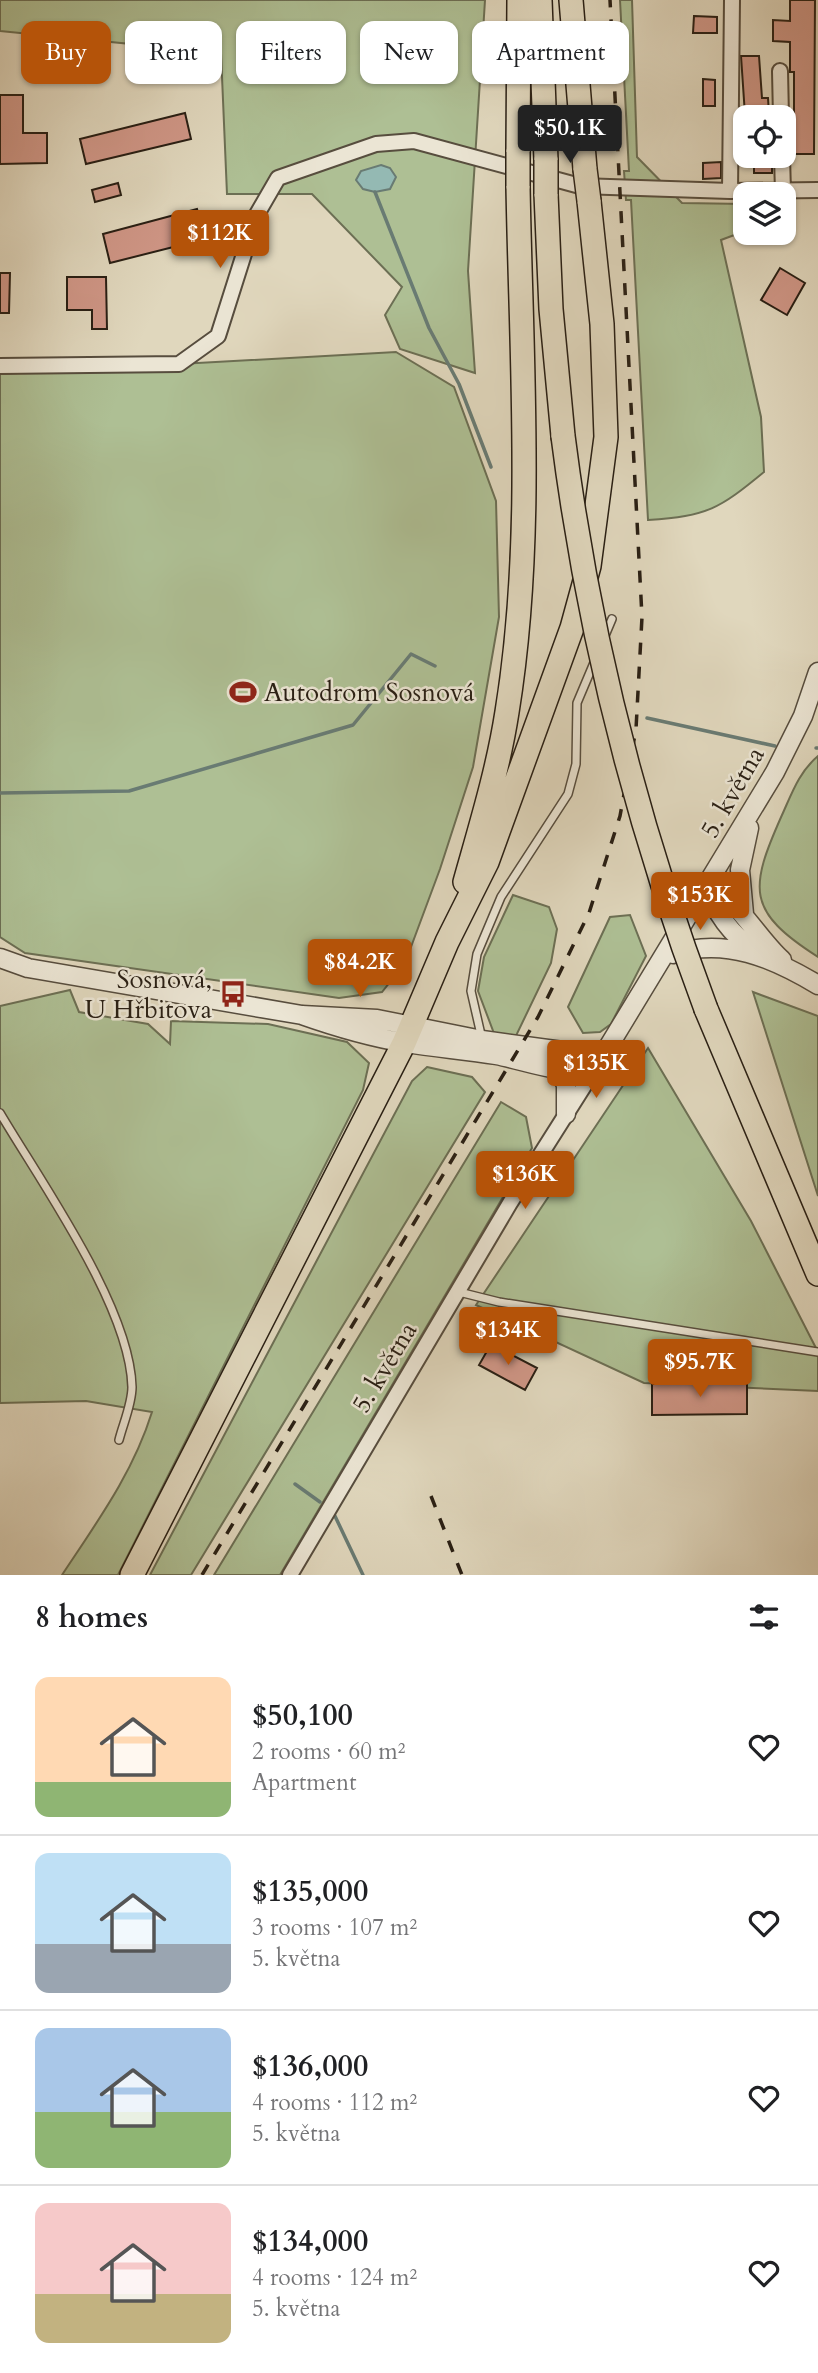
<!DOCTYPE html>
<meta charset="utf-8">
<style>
:root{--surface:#fff;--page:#f6f6f6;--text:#202124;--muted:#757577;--line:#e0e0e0;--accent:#b45309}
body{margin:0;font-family:Cardo,serif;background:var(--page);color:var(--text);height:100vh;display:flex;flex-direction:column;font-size:26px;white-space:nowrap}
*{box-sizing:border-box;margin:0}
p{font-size:23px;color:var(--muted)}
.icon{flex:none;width:38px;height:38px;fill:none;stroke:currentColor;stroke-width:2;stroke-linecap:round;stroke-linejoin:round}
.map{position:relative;height:1575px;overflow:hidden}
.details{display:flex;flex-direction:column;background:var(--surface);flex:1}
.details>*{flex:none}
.top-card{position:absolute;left:21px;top:21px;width:777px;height:63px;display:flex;gap:14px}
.fabs{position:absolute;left:733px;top:105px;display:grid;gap:14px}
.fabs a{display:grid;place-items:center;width:63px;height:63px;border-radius:14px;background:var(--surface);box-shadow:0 2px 5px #0004;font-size:35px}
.price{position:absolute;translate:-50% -60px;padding:0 16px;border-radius:7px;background:var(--accent);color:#fff;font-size:23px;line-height:46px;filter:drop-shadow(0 2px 4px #0008)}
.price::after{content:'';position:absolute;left:50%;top:42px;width:21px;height:16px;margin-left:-10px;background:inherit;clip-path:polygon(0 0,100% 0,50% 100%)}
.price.selected{background:#222;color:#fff}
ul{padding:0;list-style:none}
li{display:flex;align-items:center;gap:21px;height:175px;padding:0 35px}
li+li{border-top:2px solid var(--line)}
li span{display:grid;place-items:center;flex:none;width:196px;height:140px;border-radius:14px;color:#555}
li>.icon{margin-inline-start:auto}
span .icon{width:84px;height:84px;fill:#fffc;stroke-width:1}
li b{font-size:30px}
h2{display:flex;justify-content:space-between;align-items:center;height:84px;padding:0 35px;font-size:30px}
.chip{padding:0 24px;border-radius:14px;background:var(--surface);box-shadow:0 2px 5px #0004;font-size:24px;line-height:63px}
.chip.selected{background:var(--accent);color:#fff}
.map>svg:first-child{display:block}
.green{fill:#aebf94;stroke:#6c6f54;stroke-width:2}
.water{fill:#94b9b3;stroke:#697b73;stroke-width:2}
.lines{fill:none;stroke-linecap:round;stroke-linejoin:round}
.stream{stroke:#697b73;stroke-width:3.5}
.building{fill:#cf9686;stroke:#291f14;stroke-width:2}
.service-casing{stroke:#574d3e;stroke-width:10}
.minor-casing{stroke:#574d3e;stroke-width:18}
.tertiary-casing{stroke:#574d3e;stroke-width:21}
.primary-casing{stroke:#291f14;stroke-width:26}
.service{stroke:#ebe5d4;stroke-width:7}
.minor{stroke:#ebe5d4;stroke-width:14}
.tertiary{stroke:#ebe5d4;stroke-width:18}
.primary{stroke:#e0d7bd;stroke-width:23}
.rail{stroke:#291f14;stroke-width:3.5;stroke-dasharray:12 12;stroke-linecap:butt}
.primary-bridge-casing{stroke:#291f14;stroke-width:26;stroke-linecap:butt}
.primary-bridge{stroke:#e0d7bd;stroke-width:23}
.labels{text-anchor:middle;stroke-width:5;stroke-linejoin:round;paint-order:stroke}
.poi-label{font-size:26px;fill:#291f14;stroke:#ebe5d4;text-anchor:start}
.street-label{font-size:26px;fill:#291f14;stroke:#ebe5d4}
</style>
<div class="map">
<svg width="818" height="1575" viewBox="0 0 818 1575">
<rect width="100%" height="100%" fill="#e0d7bd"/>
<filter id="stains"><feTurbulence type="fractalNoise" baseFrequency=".00286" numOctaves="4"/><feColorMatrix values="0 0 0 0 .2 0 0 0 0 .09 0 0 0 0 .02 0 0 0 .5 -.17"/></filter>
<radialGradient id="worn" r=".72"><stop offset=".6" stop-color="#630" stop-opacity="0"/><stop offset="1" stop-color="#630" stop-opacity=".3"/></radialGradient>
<path class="green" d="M 0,0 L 485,0 L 468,271 L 475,373 L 400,349 L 385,315 L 402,287 L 312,194 L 227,194 L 221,53 L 0,31 Z
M 620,0 L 632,0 L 637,157 L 682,203 L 745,204 L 745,231 L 721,240 L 761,417 L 764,472 C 719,509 708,516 648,520 L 631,200 L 626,200 L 624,171 L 629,171 Z
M 396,352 L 454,387 L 496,501 L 499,617 L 473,767 L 440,869 L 405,963 L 382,992 L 339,998 L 25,953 L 0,937 L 0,374 Z
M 818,756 L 818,957 C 746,911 749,889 782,815 C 792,793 799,772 818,756 Z
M 513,895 L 549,907 L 557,929 L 551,963 L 513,1042 L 495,1036 L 478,991 L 484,957 Z
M 630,915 L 646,956 L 611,1024 L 600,1032 L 583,1033 L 568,1007 L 610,917 Z
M 70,990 L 79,1012 L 148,1024 L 170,1044 L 171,1021 L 268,1024 L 347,1042 L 369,1063 L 363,1090 L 118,1575 L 62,1575 C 97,1522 133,1473 152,1412 L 86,1401 L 0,1403 L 0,1006 Z
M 753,992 L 818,1016 L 818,1196 Z
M 648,1048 L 751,1221 L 818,1352 L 818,1391 L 644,1383 L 476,1305 Z
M 427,1067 L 472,1077 L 485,1092 L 191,1575 L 150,1575 L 412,1081 Z
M 501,1102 L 526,1117 L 532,1148 L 280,1575 L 214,1575 Z"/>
<path class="water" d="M 381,165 L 390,168 L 396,177 L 390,189 L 375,192 L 363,189 L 356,180 L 361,171 Z"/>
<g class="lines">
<path class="stream" d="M 375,192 L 429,328 L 459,384 L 491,467
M 647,718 L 775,746
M 816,748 L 818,748
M 0,793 L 129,791 L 353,725 L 411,654 L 435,666
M 295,1484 L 320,1502
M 334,1514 L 363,1575"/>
</g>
<path class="building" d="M 790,0 L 815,0 L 814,154 L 794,154 L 794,72 L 790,72 L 790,42 L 773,41 L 773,20 L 790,21 Z
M 694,16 L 717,17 L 717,33 L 693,33 Z
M 741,56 L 759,56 L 762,98 L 768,98 L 769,114 L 745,115 Z
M 703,79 L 715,80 L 715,106 L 703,106 Z
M 0,95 L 23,95 L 23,133 L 47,133 L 47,163 L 0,164 Z
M 185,113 L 191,139 L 86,164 L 80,139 Z
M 754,156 L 772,156 L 772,173 L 754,173 Z
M 721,162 L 721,178 L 703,179 L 703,163 Z
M 118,183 L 121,195 L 95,202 L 92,190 Z
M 197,209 L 205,239 L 110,263 L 103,234 Z
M 780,268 L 805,283 L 787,315 L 761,300 Z
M 0,273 L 10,273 L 9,313 L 0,313 Z
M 67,277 L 106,277 L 107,329 L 92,329 L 92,310 L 67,310 Z
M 491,1344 L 537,1368 L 525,1390 L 479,1365 Z
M 747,1383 L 747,1414 L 652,1415 L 652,1384 Z"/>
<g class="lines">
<defs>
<path id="service" d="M 604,638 L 612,619
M 482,1039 L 471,991 L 477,954 L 501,897 L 568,794 L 576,764 L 577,703 L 596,658
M 0,1113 C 42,1184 130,1307 132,1387 C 132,1404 123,1424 119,1440
M 459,1292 L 499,1302 L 818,1352"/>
<path id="minor" d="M 780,71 L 781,117
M 782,156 L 783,192
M 730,191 L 732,0
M 0,366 L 179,364 L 218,336 L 256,216 L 278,178 L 376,144 L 414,141 L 580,186 L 730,191 L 818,190
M 290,1575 L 510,1203 L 596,1067"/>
<path id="tertiary" d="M 707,885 C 735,895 758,939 782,960
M 707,885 C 714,912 732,935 755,951
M 744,914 L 740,870 L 749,828
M 673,954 C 725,937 773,958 818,985
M 0,958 L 28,968 L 302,1015 L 377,1019 L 482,1040 L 570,1052 L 600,1061
M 302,1015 C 336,1027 370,1037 406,1043 C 436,1048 466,1050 496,1055 C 528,1061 564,1077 596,1067 L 775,772 L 803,716 L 818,672
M 555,1067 L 566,1084 L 566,1114"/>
<path id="primary" d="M 540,0 L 546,160
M 571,0 L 585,169
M 518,152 L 519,0
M 546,194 L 551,309 L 563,436
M 465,882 C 481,825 498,770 507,712 C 535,539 521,360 518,186
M 706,1009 L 818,1274
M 132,1575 L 404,1043 L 447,942 L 487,862 L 572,628 L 589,566 L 606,437 L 602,324 L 589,201"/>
</defs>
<use href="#service" class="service-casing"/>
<use href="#minor" class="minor-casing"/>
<use href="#tertiary" class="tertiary-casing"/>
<use href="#primary" class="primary-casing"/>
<use href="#service" class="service"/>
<use href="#minor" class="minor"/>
<use href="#tertiary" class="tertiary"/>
<use href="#primary" class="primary"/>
<path class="rail" d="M 431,1496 L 462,1575
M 202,1575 L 538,1017 L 589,913 L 620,816 L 636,729 L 642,617 L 610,0"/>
<defs>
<path id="primary-bridge" d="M 546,160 L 546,194
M 585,169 L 589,201
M 518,186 L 518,152
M 563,436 C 588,633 636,823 706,1009"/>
</defs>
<use href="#primary-bridge" class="primary-bridge-casing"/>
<use href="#primary-bridge" class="primary-bridge"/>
</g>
<defs>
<symbol id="stadium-bare" viewBox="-9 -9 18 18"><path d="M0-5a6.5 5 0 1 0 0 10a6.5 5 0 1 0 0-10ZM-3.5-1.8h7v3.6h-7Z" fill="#8f2418" stroke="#ebe5d4" stroke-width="2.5" paint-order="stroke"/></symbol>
<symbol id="bus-bare" viewBox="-9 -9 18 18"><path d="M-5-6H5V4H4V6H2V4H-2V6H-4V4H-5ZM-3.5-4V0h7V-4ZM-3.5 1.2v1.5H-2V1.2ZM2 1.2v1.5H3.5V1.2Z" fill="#8f2418" stroke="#ebe5d4" stroke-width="2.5" paint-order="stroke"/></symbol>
</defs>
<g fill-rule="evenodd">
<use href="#stadium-bare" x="224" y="673" width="38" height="38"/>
<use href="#bus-bare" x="214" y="975" width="38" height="38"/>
</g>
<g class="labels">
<g class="poi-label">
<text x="264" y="701">Autodrom Sosnová</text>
<text x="212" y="988" text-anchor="end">Sosnová,<tspan x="212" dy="30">U Hřbitova</tspan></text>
</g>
<g class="street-label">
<text transform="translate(732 792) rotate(-60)" y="9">5. května</text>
<text transform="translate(384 1367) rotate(-59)" y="9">5. května</text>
</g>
</g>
<rect width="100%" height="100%" filter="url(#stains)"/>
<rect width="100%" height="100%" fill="url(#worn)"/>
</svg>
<div class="fabs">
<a><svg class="icon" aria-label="locate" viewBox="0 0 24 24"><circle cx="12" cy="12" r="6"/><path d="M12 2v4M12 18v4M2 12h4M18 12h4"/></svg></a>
<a><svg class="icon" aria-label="layers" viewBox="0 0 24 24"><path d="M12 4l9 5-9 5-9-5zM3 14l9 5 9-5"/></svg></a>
</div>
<b class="price selected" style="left:570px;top:165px">$50.1K</b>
<b class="price" style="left:220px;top:270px">$112K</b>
<b class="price" style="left:700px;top:932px">$153K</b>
<b class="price" style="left:360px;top:999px">$84.2K</b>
<b class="price" style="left:596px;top:1100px">$135K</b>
<b class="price" style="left:525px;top:1211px">$136K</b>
<b class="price" style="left:508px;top:1367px">$134K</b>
<b class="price" style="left:700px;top:1399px">$95.7K</b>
<div class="top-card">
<a class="chip selected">Buy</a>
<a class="chip">Rent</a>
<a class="chip">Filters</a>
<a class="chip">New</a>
<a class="chip">Apartment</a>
</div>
</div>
<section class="details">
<h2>8 homes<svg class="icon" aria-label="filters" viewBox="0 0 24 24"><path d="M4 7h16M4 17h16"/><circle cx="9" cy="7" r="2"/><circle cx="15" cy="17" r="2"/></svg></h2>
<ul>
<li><span style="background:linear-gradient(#ffd9b3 75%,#8fb573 0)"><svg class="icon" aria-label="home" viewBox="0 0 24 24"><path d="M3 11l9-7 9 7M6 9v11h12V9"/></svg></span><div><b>$50,100</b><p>2 rooms · 60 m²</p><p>Apartment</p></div><svg class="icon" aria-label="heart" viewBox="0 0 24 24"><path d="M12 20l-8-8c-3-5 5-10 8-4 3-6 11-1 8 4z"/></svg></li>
<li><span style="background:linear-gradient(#bfe0f5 65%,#9aa5b1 0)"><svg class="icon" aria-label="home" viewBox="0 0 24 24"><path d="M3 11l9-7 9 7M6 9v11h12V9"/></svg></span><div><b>$135,000</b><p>3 rooms · 107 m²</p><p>5. května</p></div><svg class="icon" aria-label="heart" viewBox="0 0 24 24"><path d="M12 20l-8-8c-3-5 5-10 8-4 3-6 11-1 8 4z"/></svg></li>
<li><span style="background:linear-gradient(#a9c7e8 60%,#8fb573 0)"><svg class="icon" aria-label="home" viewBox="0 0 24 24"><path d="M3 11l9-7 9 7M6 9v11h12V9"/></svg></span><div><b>$136,000</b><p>4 rooms · 112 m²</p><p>5. května</p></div><svg class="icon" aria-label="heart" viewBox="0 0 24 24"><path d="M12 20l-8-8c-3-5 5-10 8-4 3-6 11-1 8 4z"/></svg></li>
<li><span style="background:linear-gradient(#f6c9c9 65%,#c2b280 0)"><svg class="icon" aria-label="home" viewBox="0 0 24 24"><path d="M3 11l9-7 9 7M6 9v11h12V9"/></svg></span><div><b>$134,000</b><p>4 rooms · 124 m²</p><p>5. května</p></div><svg class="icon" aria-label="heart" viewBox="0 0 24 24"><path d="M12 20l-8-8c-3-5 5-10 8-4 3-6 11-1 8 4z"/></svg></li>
</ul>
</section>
